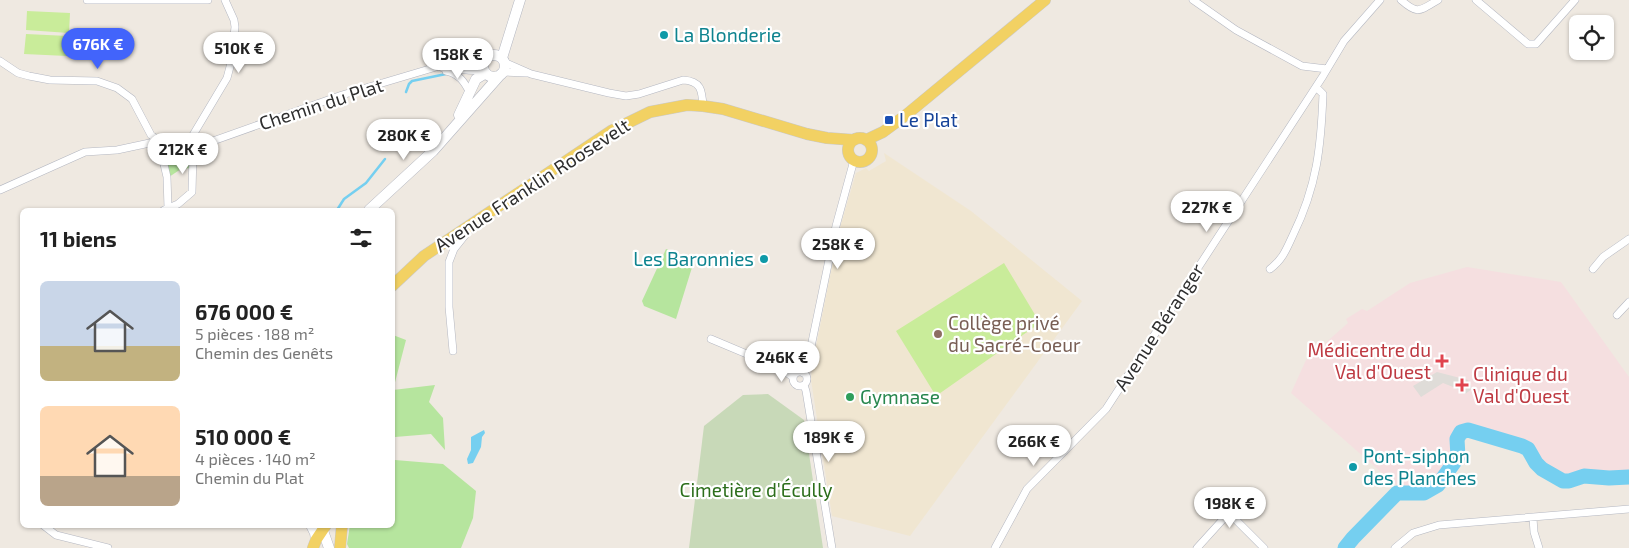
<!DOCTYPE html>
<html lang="fr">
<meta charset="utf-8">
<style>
:root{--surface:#fff;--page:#f6f6f6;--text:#222;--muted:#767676;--accent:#4264fb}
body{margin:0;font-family:"Exo 2",sans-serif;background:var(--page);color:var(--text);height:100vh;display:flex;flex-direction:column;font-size:19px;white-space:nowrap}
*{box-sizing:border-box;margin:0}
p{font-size:16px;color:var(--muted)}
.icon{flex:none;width:28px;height:28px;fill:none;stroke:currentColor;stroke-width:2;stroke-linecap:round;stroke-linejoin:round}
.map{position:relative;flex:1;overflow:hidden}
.drawer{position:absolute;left:20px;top:208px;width:375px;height:320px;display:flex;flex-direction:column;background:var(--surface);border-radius:8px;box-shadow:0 1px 4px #0004}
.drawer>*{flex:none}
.controls{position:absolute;left:1569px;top:15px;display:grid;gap:10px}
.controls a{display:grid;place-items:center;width:45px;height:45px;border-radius:8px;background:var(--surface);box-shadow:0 1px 4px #0004;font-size:25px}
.price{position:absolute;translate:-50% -42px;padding:0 11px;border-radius:18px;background:#fff;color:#222;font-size:16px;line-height:32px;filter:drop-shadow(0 1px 2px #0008)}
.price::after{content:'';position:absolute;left:50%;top:30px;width:15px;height:11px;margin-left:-8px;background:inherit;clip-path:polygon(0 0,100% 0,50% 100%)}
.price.active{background:var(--accent);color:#fff}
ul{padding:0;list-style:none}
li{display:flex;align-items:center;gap:15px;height:125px;padding:0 20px}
li span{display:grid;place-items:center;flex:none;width:140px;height:100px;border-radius:8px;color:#555}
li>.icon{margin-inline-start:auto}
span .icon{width:60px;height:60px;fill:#fffc;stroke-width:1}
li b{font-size:21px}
h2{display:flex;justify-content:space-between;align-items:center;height:60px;padding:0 20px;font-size:21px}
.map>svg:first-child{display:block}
.education{fill:#f0e6d1}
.medical{fill:#f5dfe0}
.green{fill:#b6e59e}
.cemetery{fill:#c8d9b8}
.pitch{fill:#c9ec9a}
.plaza{fill:#dfdcd8}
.water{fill:#75cff0}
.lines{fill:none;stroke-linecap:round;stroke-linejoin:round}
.stream{stroke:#75cff0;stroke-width:2.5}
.river{stroke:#75cff0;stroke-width:15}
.street-casing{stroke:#b4b7c1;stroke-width:8}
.secondary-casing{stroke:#b4b7c1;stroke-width:11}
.primary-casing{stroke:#c9c9c9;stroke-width:12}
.street{stroke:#fff;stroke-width:7}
.secondary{stroke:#fff;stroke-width:10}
.primary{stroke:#f2d163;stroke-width:11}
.culture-dot{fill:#0f9aa8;stroke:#fff;stroke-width:2}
.transit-dot{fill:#1a4fb4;stroke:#fff;stroke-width:2}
.education-dot{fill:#8d6e63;stroke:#fff;stroke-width:2}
.health-dot{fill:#e0444e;stroke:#fff;stroke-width:2}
.leisure-dot{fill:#2e9e5b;stroke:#fff;stroke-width:2}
.labels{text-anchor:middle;stroke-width:4.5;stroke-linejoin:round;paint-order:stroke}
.culture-label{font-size:19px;fill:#0d838f;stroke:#fff;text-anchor:start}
.street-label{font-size:19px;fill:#2e2e2e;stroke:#fff}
.transit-label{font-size:19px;fill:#164399;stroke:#fff;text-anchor:start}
.education-label{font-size:19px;fill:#785e54;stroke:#fff;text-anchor:start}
.health-label{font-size:19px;fill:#be3a42;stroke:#fff;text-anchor:end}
.leisure-label{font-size:19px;fill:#27864d;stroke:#fff;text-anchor:start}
.park-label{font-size:19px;fill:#2c6e1b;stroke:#fff}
</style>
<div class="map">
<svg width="1629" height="548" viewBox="0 0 1629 548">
<rect width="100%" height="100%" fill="#efe9e1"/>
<path class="education" d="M 884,153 L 971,211 L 1082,301 L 910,536 L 832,516 L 811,380 L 812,367 L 839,231 L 856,173 L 866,168 L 869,171 L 886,161 Z"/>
<path class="medical" d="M 1467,267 L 1561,282 L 1629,377 L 1629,474 L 1607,476 L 1587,473 L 1570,479 L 1564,479 L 1541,466 L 1528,447 L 1465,428 L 1457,435 L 1457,455 L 1455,461 L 1449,470 L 1431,488 L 1423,491 L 1411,491 L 1398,487 L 1291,393 L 1306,360 L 1348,323 L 1346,319 L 1362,309 L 1367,311 L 1410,283 Z"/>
<path class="green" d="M 180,149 L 190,156 L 190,168 L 181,169 L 169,177 C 167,167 165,160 170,151 Z
M 666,249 L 694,261 L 676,319 L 644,306 L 642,301 Z
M 393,335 L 406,340 L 393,390 Z
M 435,385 L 429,402 L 443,418 L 445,450 L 431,434 L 395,437 L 395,460 L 443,464 L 476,491 L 473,518 L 461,548 L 349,548 L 347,544 L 350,525 L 392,525 L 393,390 Z"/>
<path class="cemetery" d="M 768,394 L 804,420 L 823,548 L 689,548 L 704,426 L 743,395 Z"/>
<path class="pitch" d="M 27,11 L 70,13 L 69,33 L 26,30 Z
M 26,34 L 68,36 L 67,56 L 24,54 Z
M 1004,263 L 1040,323 L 936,396 L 896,331 Z"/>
<path class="plaza" d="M 1437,372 L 1468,380 L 1472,389 L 1465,394 L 1463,391 L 1443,383 L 1421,397 L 1413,386 Z"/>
<path class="water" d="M 484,430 L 485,433 L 482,437 L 481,447 L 473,463 L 468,464 L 467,459 L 471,450 L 471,437 Z"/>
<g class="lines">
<path class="stream" d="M 406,92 L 409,84 L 412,81 L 446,74
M 337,210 L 344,199 L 366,183 L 385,159"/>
<path class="river" d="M 1345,548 L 1353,538 L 1397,493 L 1424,493 L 1438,485 L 1458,457 L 1457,439 L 1461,432 L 1468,430 L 1522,446 L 1528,449 L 1536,463 L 1542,469 L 1563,481 L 1569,481 L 1584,476 L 1609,478 L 1629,477"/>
<defs>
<path id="street" d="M 87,0 L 208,0
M 1193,0 L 1236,30 L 1302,66 L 1327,69
M 1401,0 C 1418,15 1419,11 1438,0
M 1476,0 L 1528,44 L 1536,44 L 1575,0
M 0,61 L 18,73 L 29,76 L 50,80 L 97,81 L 117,88 L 132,99 L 151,135 L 159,141 L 190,140
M 504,62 L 531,74 L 609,93 L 626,96 L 639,94 L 683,80 C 701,81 702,90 703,106
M 443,68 C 457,68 470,72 484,70
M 446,71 C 459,74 464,81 470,93
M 503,72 L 526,73
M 190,140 L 227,78 L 231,63 L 235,27 L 234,20 L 225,0
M 159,143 L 167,177 L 168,208
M 160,147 L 196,147 L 342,95 L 453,62 L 484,61
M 0,190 L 85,152 L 117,150 L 159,141
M 164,210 L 178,204 L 192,192 L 193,154 L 196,147
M 1270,269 C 1283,259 1286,250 1293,235 C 1317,186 1321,147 1323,94 L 1316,87
M 1593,269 L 1603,257 L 1629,239
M 1617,315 L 1629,302
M 711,339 L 780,368 L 793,377
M 453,351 L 449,307 L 449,262 L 454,249 L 466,234 L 469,228
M793 379a7 7 0 1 1 14 0a7 7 0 1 1-14 0Z
M 803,373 L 807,366 L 836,226 L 854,160
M 804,385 L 806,391 L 832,548
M 1533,518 L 1534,532 L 1539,548
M 43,525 L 56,535 L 108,548
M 995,548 L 1027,489 L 1106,409 L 1323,76 L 1344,41 L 1380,0
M 1197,548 L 1226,516 L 1232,516 L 1264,548
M 1395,548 L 1413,533 L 1439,525 L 1629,509"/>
<path id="secondary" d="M483 66a11 11 0 1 1 22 0a11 11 0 1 1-22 0Z
M 502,58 L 520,0
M 459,115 L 476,79 L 486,73
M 369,210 L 433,151 L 501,74
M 311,525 L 315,533 L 316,540
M 321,525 L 329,548"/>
<path id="primary" d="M848 150a12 12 0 1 1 24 0a12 12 0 1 1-24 0Z
M 866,140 L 883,132 L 906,115 L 1045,0
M 392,286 L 424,256 L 611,131 L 650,112 L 687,105 L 703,106 L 723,109 L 807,134 L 827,138 L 854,140
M 313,548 L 316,540 L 326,525
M 340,548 L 342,525"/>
</defs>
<use href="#street" class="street-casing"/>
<use href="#secondary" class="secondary-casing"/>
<use href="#primary" class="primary-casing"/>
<use href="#street" class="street"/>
<use href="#secondary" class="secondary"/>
<use href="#primary" class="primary"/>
</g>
<g class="culture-dot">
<circle cx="664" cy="35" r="5"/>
<circle cx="764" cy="259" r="5"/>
<circle cx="1353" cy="467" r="5"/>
</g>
<rect class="transit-dot" x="884" y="115" width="10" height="10" rx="2.5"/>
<circle class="education-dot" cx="938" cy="334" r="5"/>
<g class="health-dot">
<path d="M1439.5 353.5h5v5h5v5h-5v5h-5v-5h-5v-5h5z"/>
<path d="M1459.5 377.5h5v5h5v5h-5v5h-5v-5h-5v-5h5z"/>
</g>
<circle class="leisure-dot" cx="850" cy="397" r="5"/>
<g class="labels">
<g class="culture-label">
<text x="674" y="42">La Blonderie</text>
<text x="754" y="266" text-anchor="end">Les Baronnies</text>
<text x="1363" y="463">Pont-siphon<tspan x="1363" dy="22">des Planches</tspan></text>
</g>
<g class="street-label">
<text transform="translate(321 104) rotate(-18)" y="7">Chemin du Plat</text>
<text transform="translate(532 185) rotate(-33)" y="7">Avenue Franklin Roosevelt</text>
<text transform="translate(1159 327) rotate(-57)" y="7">Avenue Béranger</text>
</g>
<g class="transit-label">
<text x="899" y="127">Le Plat</text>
</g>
<g class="education-label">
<text x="948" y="330">Collège privé<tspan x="948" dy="22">du Sacré-Coeur</tspan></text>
</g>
<g class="health-label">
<text x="1431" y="357">Médicentre du<tspan x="1431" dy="22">Val d'Ouest</tspan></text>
<text x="1473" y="381" text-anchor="start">Clinique du<tspan x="1473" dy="22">Val d'Ouest</tspan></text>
</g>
<g class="leisure-label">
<text x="860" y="404">Gymnase</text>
</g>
<g class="park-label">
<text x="756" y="497">Cimetière d'Écully</text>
</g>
</g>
</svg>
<div class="controls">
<a><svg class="icon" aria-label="locate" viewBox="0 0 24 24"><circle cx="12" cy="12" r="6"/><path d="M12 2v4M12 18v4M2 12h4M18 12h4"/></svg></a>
</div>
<b class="price active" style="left:98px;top:70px">676K €</b>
<b class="price" style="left:239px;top:74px">510K €</b>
<b class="price" style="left:458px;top:80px">158K €</b>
<b class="price" style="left:404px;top:161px">280K €</b>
<b class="price" style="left:183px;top:175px">212K €</b>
<b class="price" style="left:1207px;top:233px">227K €</b>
<b class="price" style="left:838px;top:270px">258K €</b>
<b class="price" style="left:782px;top:383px">246K €</b>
<b class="price" style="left:829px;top:463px">189K €</b>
<b class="price" style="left:1034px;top:467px">266K €</b>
<b class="price" style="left:1230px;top:529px">198K €</b>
<section class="drawer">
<h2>11 biens<svg class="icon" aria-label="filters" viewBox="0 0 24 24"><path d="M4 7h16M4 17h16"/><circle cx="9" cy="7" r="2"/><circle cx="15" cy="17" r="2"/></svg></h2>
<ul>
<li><span style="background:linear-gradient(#c9d6e8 65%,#c2b280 0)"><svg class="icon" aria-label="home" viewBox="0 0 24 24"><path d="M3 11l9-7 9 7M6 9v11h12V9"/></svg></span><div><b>676 000 €</b><p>5 pièces · 188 m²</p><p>Chemin des Genêts</p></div></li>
<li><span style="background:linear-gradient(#ffd9b3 70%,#b9a48a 0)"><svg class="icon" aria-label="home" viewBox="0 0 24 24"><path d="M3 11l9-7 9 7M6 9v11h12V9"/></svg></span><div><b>510 000 €</b><p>4 pièces · 140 m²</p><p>Chemin du Plat</p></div></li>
</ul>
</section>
</div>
